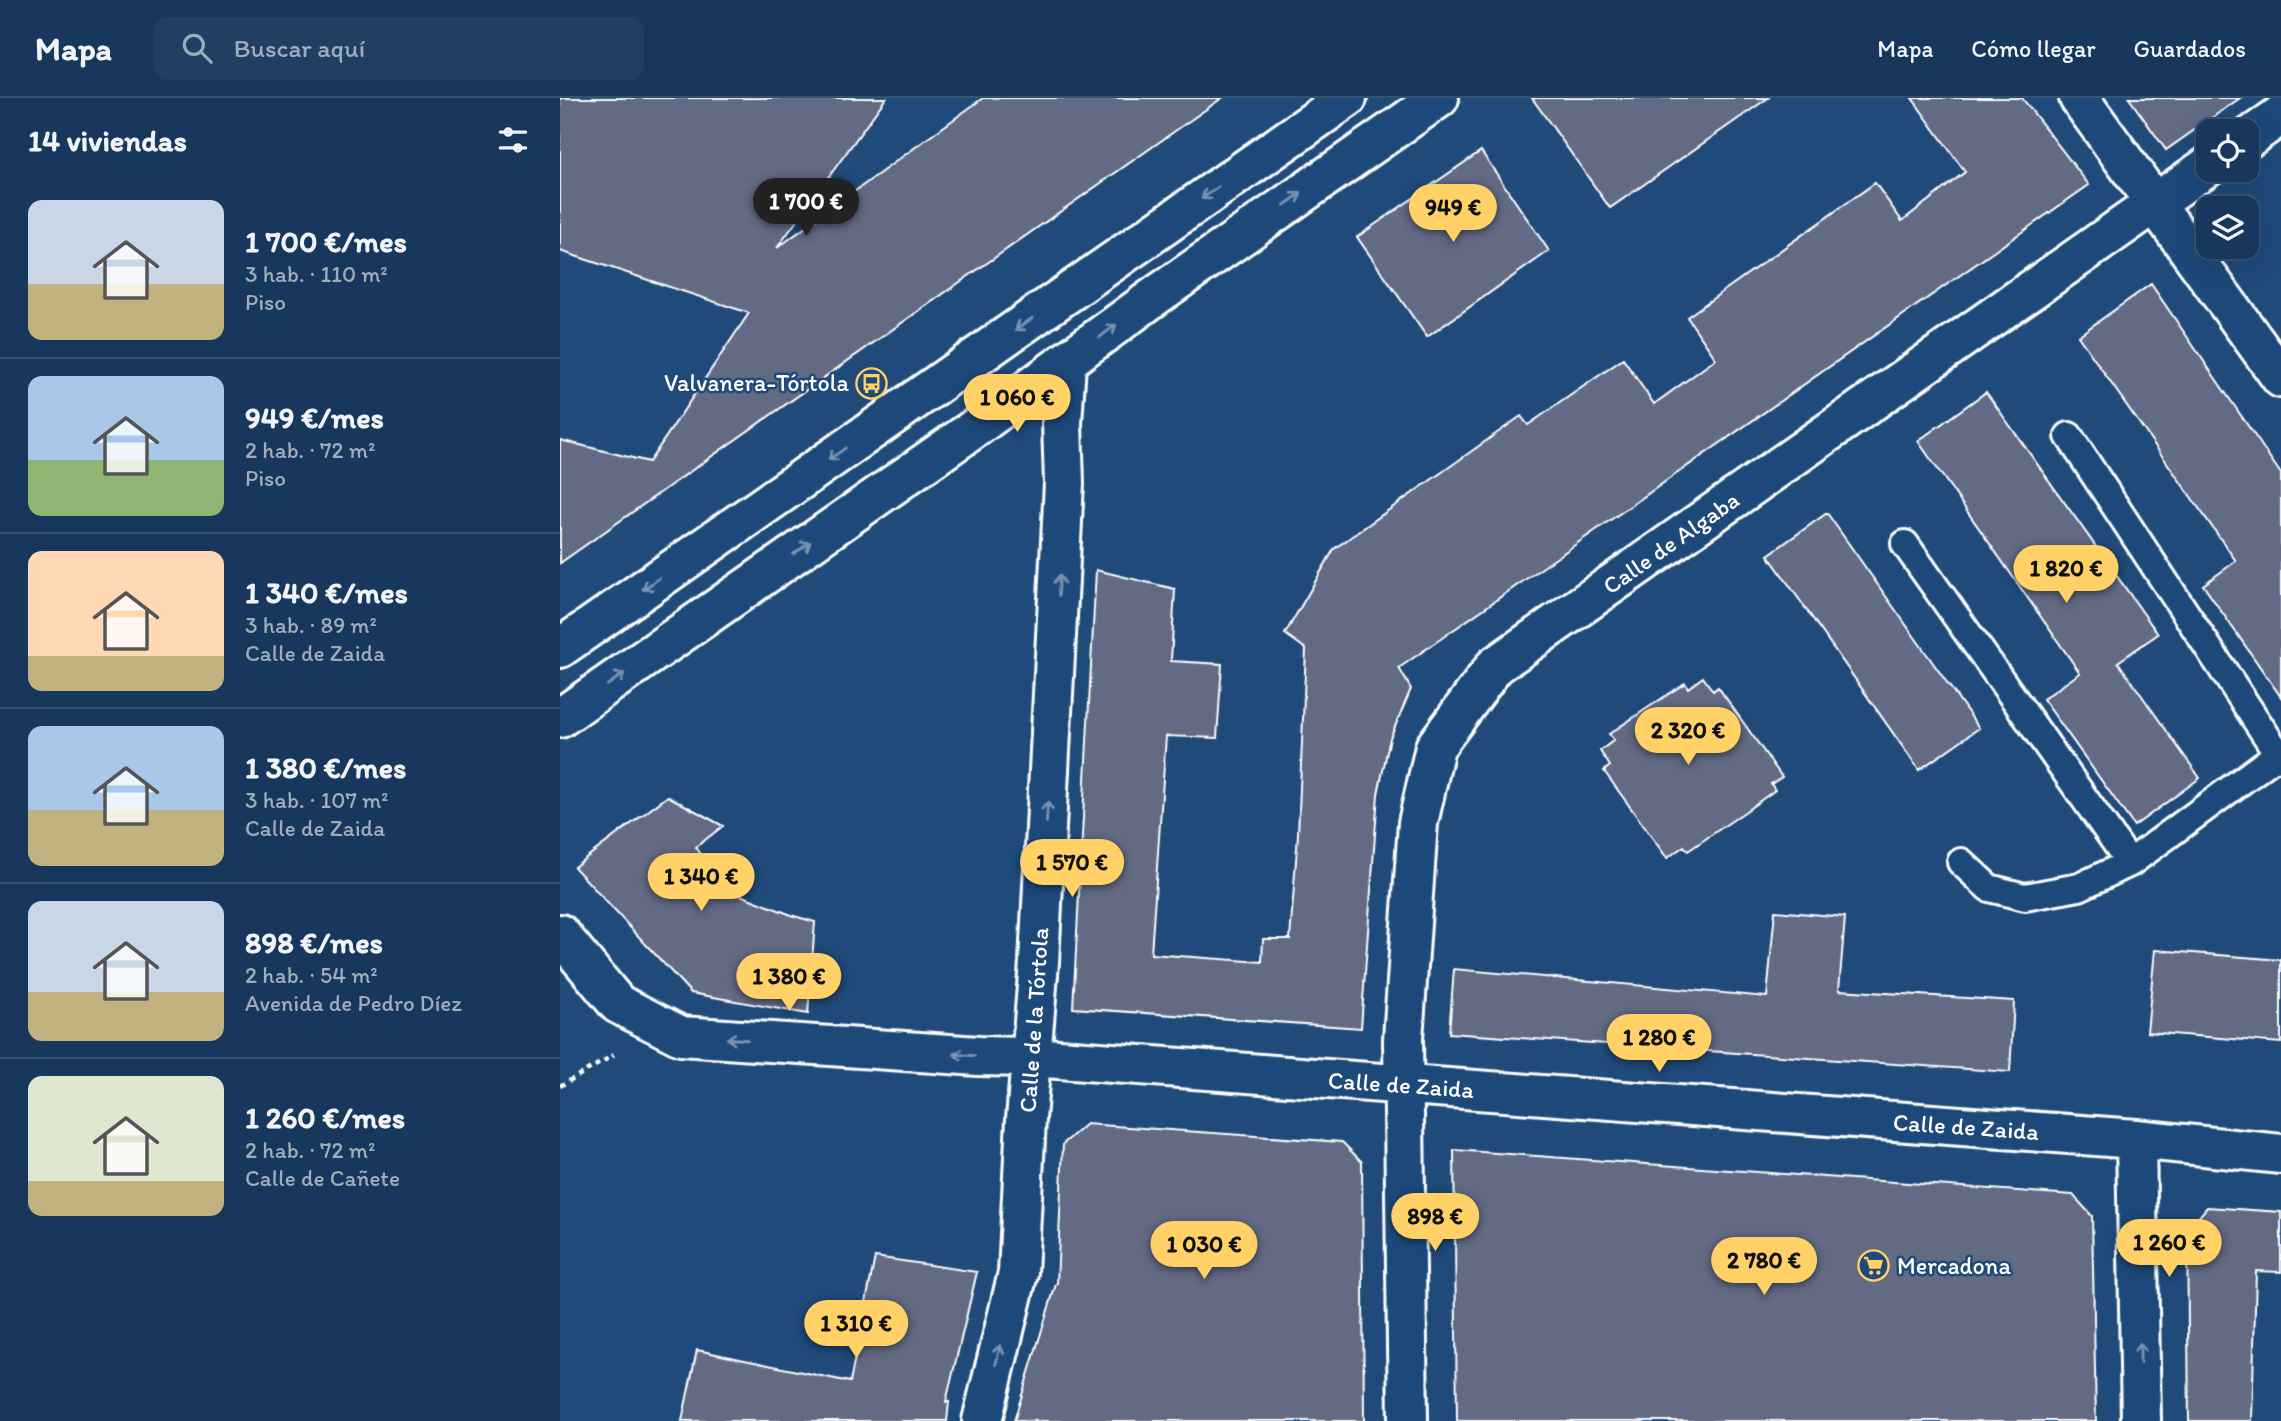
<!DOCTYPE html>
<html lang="es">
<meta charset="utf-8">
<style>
:root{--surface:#17385c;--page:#203f62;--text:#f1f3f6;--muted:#9eacbb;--line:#365272;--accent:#ffd166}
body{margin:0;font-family:Itim,sans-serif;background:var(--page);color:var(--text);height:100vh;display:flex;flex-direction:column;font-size:26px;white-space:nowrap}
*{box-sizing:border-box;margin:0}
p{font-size:23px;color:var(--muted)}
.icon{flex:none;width:38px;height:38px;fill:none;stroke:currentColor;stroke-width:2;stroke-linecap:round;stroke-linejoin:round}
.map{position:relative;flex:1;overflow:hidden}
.sheet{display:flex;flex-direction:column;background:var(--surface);width:560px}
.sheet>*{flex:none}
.buttons{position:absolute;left:1636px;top:21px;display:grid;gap:14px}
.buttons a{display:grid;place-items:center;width:63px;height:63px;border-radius:14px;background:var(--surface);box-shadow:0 7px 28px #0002,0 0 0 2px var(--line);font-size:35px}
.price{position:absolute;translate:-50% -60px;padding:0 16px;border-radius:24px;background:var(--accent);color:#111;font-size:23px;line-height:46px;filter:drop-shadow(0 2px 4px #0008)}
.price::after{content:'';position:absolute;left:50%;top:42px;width:21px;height:16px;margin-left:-10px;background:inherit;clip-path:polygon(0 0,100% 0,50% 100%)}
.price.selected{background:#222;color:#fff}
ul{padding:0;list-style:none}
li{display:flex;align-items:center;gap:21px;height:175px;padding:0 28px}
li+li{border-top:2px solid var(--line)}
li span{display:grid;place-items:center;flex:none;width:196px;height:140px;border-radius:14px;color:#555}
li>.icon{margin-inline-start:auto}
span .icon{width:84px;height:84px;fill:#fffc;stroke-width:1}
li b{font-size:30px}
h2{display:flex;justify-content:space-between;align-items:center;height:84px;padding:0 28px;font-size:30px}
header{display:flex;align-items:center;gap:42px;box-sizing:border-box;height:98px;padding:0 35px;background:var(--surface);border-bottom:2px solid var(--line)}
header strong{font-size:33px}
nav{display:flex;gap:38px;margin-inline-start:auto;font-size:24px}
.search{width:490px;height:63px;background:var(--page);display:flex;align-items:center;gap:18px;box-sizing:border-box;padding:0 24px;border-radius:14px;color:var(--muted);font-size:26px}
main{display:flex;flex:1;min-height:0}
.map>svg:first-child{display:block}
.building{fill:#626b84;stroke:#fff;stroke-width:2}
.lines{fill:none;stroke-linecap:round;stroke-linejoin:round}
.service-casing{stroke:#fff;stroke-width:32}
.minor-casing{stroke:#fff;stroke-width:44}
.secondary-casing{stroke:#fff;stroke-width:44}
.path{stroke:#fff;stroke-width:4.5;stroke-dasharray:5 5;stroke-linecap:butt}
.service{stroke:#1f4a7a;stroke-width:26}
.minor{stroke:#1f4a7a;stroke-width:38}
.secondary{stroke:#1f4a7a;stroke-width:38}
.oneway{stroke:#7992af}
.labels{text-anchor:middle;stroke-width:5;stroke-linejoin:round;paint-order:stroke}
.poi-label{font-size:24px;fill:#fff;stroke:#1f4a7a;text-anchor:end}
.street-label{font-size:24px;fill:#fff;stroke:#1f4a7a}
</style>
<header>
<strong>Mapa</strong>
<div class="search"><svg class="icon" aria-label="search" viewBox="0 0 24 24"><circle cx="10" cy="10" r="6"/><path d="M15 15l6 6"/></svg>Buscar aquí</div>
<nav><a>Mapa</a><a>Cómo llegar</a><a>Guardados</a></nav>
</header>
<main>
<section class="sheet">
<h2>14 viviendas<svg class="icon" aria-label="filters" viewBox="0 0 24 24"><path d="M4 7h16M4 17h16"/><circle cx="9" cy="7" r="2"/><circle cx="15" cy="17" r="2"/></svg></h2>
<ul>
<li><span style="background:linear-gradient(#c9d6e8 60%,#c2b280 0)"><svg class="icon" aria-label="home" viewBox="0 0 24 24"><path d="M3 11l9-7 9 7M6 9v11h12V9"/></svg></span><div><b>1 700 €/mes</b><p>3 hab. · 110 m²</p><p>Piso</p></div></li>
<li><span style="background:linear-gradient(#a9c7e8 60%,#8fb573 0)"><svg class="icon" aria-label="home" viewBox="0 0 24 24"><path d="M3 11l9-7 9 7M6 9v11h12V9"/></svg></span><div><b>949 €/mes</b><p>2 hab. · 72 m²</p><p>Piso</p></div></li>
<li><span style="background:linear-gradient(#ffd9b3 75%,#c2b280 0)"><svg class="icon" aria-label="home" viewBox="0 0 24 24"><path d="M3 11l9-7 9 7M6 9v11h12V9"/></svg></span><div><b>1 340 €/mes</b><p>3 hab. · 89 m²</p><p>Calle de Zaida</p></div></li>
<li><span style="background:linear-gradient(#a9c7e8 60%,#c2b280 0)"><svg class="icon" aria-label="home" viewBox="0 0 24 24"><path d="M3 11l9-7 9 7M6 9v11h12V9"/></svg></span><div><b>1 380 €/mes</b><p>3 hab. · 107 m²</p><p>Calle de Zaida</p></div></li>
<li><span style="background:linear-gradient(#c9d6e8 65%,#c2b280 0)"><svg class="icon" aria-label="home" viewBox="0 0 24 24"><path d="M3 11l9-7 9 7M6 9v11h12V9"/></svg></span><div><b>898 €/mes</b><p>2 hab. · 54 m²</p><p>Avenida de Pedro Díez</p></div></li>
<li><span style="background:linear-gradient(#dfe7d0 75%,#c2b280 0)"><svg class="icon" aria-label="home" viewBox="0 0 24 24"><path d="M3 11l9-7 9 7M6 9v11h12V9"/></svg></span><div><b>1 260 €/mes</b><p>2 hab. · 72 m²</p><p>Calle de Cañete</p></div></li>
</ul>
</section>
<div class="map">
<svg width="1721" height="1323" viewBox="0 0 1721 1323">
<rect width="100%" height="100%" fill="#1f4a7a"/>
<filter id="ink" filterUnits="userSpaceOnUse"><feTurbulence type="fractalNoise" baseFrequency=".0143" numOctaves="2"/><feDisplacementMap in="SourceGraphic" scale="14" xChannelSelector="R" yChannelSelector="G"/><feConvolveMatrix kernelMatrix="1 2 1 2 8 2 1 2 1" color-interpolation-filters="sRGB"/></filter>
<g filter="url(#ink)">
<path class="building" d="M 0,0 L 326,0 L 217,150 L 423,0 L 662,0 L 0,465 L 0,342 L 89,364 L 189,215 L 0,153 Z
M 972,0 L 1208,0 L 1050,110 Z
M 1352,0 L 1462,0 L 1529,87 L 839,570 L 851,591 L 830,640 L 818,696 L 801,930 L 513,910 L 536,472 L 615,491 L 611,563 L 662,566 L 657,640 L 606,638 L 591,856 L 702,864 L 703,841 L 730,841 L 738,736 L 746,551 L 725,536 L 774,451 L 961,318 L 968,327 L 1063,261 L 1094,306 L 1156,261 L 1127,219 L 1315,85 L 1342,123 L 1405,74 Z
M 1569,0 L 1680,0 L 1606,52 Z
M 921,53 L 989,153 L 867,239 L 797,139 Z
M 1591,186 L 1721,376 L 1721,599 L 1643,487 L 1676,463 L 1518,238 Z
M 1426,294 L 1598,536 L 1558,564 L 1640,680 L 1574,728 L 1483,601 L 1520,575 L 1358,343 Z
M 1267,415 L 1419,630 L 1359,672 L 1208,457 Z
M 1143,579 L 1153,593 L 1158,589 L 1222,679 L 1211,686 L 1215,692 L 1186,713 L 1128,753 L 1124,748 L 1107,760 L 1044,673 L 1050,668 L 1040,653 L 1054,642 L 1049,636 L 1125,585 L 1128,590 Z
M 108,698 L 163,728 L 136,749 L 165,791 L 234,818 L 255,824 L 248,916 L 131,895 L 14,769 Z
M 1215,813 L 1285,819 L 1279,892 L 1454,903 L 1450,974 L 889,935 L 894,871 L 1207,899 Z
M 1595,852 L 1721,862 L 1721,945 L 1587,934 Z
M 526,1026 L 782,1044 L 802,1064 L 804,1323 L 454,1323 L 496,1186 L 497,1186 L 503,1046 Z
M 894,1052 L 1513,1097 L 1532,1118 L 1536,1323 L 897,1323 Z
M 1647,1109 L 1721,1114 L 1721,1174 L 1696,1173 L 1692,1323 L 1629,1323 L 1627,1133 Z
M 315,1159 L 417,1174 L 386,1304 L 389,1304 L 387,1323 L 122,1323 L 137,1252 L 290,1284 Z"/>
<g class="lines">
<defs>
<path id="service" d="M 1509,338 L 1721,660
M 1345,446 L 1570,765 L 1718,656
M 1401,764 L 1429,790 L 1465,799 L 1519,789 L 1570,765"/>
<path id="minor" d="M 1519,0 L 1721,280
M 1687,41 L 1721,17
M 0,836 L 58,906 L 121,938 L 419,958 L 472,959 L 1576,1041 L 1721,1056
M 1576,1041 L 1581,1323
M 422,1323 L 458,1175 L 466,1021 L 479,864 L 504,385 L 502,325 L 506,265
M 848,1323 L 843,941 L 858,725 L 875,649 L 935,568 L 1648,68"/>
<path id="secondary" d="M 0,550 L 787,0
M 0,620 L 415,330 L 594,199 L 879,0"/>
</defs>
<use href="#service" class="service-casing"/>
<use href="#minor" class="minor-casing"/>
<use href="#secondary" class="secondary-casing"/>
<path class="path" d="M 0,988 L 54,957"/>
<use href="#service" class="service"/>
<use href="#minor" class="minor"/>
<use href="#secondary" class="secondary"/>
</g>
<defs><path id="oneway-shaft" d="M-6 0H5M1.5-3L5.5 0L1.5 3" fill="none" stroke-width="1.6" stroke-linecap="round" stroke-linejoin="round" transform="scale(1.75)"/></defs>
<g class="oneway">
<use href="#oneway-shaft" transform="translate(650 95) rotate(145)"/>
<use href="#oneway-shaft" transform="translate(733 101) rotate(-35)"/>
<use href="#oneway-shaft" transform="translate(464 226) rotate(145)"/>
<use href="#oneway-shaft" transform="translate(548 233) rotate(-37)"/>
<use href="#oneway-shaft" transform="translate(277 356) rotate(145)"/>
<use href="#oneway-shaft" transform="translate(242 450) rotate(-35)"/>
<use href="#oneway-shaft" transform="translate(91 486) rotate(145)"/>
<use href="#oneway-shaft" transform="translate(499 487) rotate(-87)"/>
<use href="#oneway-shaft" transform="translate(56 581) rotate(-35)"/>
<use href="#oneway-shaft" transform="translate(487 714) rotate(-87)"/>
<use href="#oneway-shaft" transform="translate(177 941) rotate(-176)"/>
<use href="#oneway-shaft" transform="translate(404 957) rotate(-176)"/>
<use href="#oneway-shaft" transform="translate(1580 1255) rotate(-91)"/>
<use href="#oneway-shaft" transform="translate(438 1257) rotate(-76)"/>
</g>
</g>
<defs>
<symbol id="bus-ring" viewBox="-11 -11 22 22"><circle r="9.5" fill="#1f4a7a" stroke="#ffd166" stroke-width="1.5"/><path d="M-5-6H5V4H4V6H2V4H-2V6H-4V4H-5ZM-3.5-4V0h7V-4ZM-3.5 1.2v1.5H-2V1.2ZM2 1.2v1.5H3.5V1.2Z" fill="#ffd166"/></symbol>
<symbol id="supermarket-ring" viewBox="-11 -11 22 22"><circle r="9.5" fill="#1f4a7a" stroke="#ffd166" stroke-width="1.5"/><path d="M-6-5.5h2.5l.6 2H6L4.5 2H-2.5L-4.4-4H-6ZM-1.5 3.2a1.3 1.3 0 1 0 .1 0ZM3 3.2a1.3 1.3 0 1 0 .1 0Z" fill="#ffd166"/></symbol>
</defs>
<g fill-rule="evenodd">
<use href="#bus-ring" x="294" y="268" width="35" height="35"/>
<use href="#supermarket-ring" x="1296" y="1150" width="35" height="35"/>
</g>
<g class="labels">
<g class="poi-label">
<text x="289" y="293">Valvanera-Tórtola</text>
<text x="1337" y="1176" text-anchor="start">Mercadona</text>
</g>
<g class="street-label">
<text transform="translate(1111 445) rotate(-35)" y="8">Calle de Algaba</text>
<text transform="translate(474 922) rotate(-86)" y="8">Calle de la Tórtola</text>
<text transform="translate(841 987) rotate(4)" y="8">Calle de Zaida</text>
<text transform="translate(1406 1029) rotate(4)" y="8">Calle de Zaida</text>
</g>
</g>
</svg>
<div class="buttons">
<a><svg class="icon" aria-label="locate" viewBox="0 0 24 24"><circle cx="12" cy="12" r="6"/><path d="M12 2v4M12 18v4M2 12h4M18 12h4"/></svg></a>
<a><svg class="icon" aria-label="layers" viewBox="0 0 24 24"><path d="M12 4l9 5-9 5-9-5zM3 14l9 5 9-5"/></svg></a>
</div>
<b class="price selected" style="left:246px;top:140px">1 700 €</b>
<b class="price" style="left:893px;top:146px">949 €</b>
<b class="price" style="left:457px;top:336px">1 060 €</b>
<b class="price" style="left:1506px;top:507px">1 820 €</b>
<b class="price" style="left:1128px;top:669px">2 320 €</b>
<b class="price" style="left:512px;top:801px">1 570 €</b>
<b class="price" style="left:141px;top:815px">1 340 €</b>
<b class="price" style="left:229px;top:915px">1 380 €</b>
<b class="price" style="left:1099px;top:976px">1 280 €</b>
<b class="price" style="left:875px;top:1155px">898 €</b>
<b class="price" style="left:1609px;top:1181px">1 260 €</b>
<b class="price" style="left:644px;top:1183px">1 030 €</b>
<b class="price" style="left:1204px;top:1199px">2 780 €</b>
<b class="price" style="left:296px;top:1262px">1 310 €</b>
</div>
</main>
